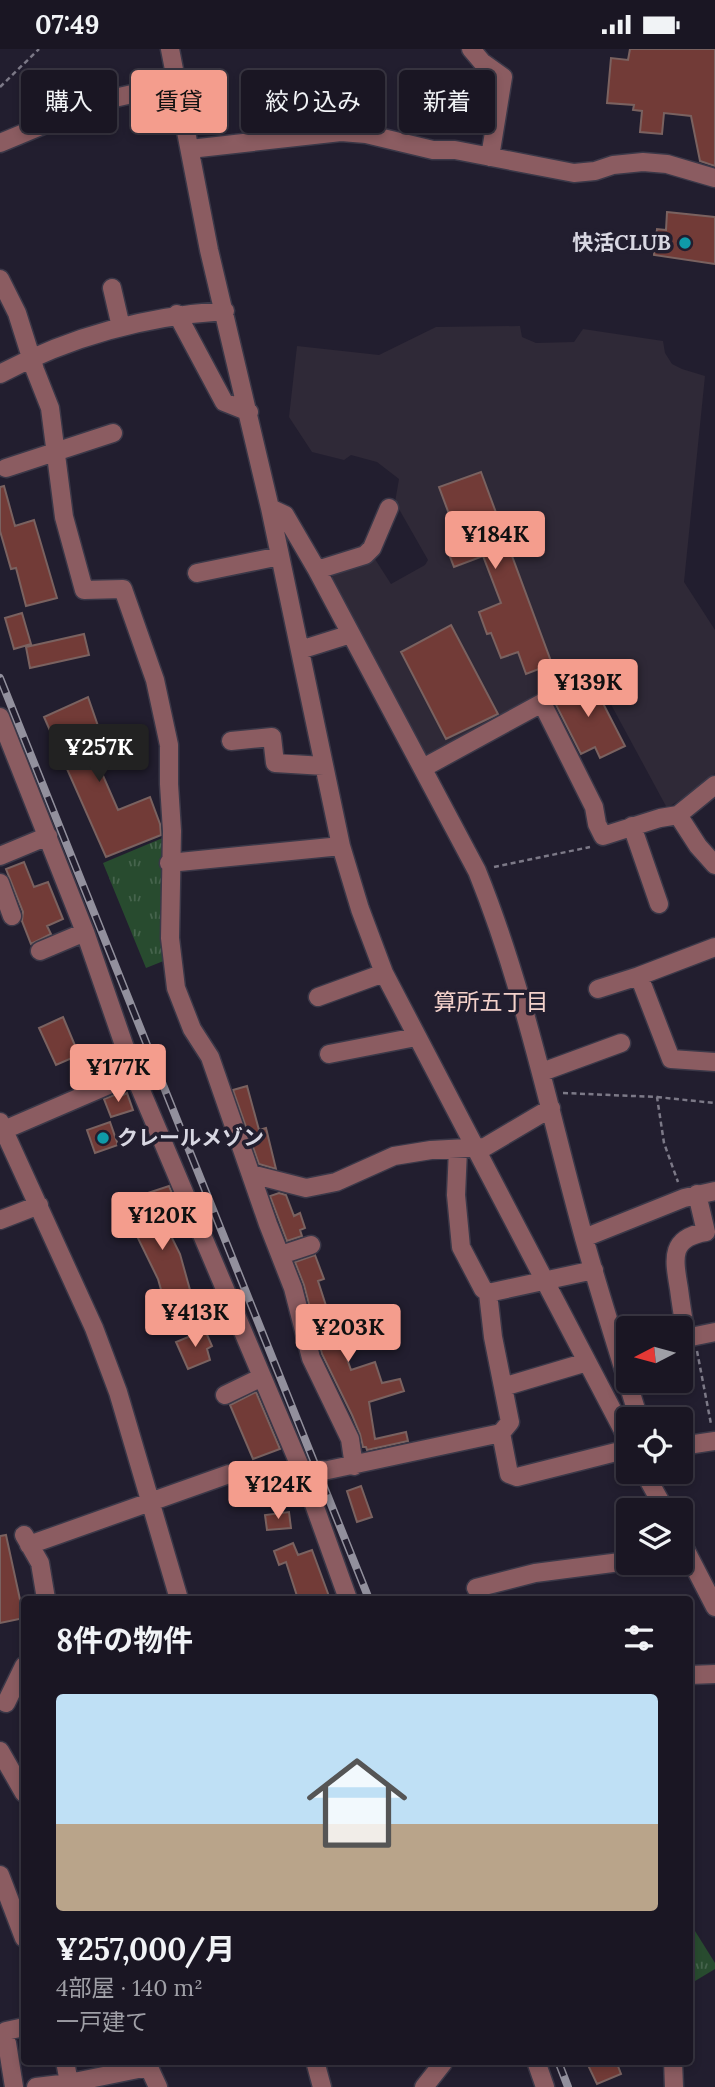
<!DOCTYPE html>
<html lang="ja">
<meta charset="utf-8">
<style>
:root{--surface:#1a1623;--page:#231f2b;--text:#f1f3f6;--muted:#9f9fa6;--line:#383541;--accent:#f49d8d}
body{margin:0;font-family:Lora,"Noto Sans JP",serif;background:var(--page);color:var(--text);height:100vh;display:flex;flex-direction:column;font-size:26px;white-space:nowrap}
*{box-sizing:border-box;margin:0}
p{font-size:23px;color:var(--muted)}
.icon{flex:none;width:38px;height:38px;fill:none;stroke:currentColor;stroke-width:2;stroke-linecap:round;stroke-linejoin:round}
.map{position:relative;flex:1;overflow:hidden}
.side{position:absolute;left:21px;top:1547px;width:672px;height:469px;display:flex;flex-direction:column;background:var(--surface);border-radius:7px;box-shadow:0 4px 10px #0003,0 0 0 2px var(--line)}
.side>*{flex:none}
.guide{position:absolute;left:21px;top:21px;width:674px;height:63px;display:flex;gap:14px}
.needle{width:46px;rotate:264deg}
.fabs{position:absolute;left:616px;top:1267px;display:grid;gap:14px}
.fabs a{display:grid;place-items:center;width:77px;height:77px;border-radius:7px;background:var(--surface);box-shadow:0 4px 10px #0003,0 0 0 2px var(--line);font-size:35px}
.price{position:absolute;translate:-50% -60px;padding:0 16px;border-radius:7px;background:var(--accent);color:#111;font-size:23px;line-height:46px;filter:drop-shadow(0 2px 4px #0008)}
.price::after{content:'';position:absolute;left:50%;top:42px;width:21px;height:16px;margin-left:-10px;background:inherit;clip-path:polygon(0 0,100% 0,50% 100%)}
.price.current{background:#222;color:#fff}
ul{padding:0;list-style:none}
li{display:grid;align-content:center;gap:14px;height:371px;padding:0 35px}
li span{display:grid;place-items:center;height:217px;border-radius:7px;color:#555}
li>.icon{margin-inline-start:auto}
span .icon{width:126px;height:126px;fill:#fffc;stroke-width:1}
li b{font-size:30px}
h2{display:flex;justify-content:space-between;align-items:center;height:84px;padding:0 35px;font-size:30px}
.chip{padding:0 24px;border-radius:7px;background:var(--surface);box-shadow:0 4px 10px #0003,0 0 0 2px var(--line);font-size:24px;line-height:63px}
.chip.current{background:var(--accent);color:#111}
.status{display:flex;justify-content:space-between;align-items:center;height:49px;padding:0 35px;background:var(--surface);direction:ltr}
.status svg{height:19px;fill:currentColor}
.map>svg:first-child{display:block}
.education{fill:#2f2937}
.park{fill:url(#park-tufts)}
.building{fill:#723b37;stroke:#7a6260;stroke-width:2}
.lines{fill:none;stroke-linecap:round;stroke-linejoin:round}
.minor-casing{stroke:#3b3848;stroke-width:21}
.path{stroke:#7c7987;stroke-width:2.5;stroke-dasharray:5 3.5;stroke-linecap:butt}
.minor{stroke:#8b5c61;stroke-width:18}
.rail-casing{stroke:#92909d;stroke-width:8}
.rail{stroke:#221e2f;stroke-width:5;stroke-dasharray:16;stroke-linecap:butt}
.culture-dot{fill:#0f9aa8;stroke:#221e2f;stroke-width:2.5}
.labels{text-anchor:middle;stroke-width:7;stroke-linejoin:round;paint-order:stroke}
.poi-label{font-size:21px;font-weight:bold;fill:#d8d7e2;stroke:#221e2f;text-anchor:end}
.neighbourhood-label{font-size:23px;fill:#f4d2cb;stroke:#221e2f}
</style>
<div class="status"><b>07:49</b><svg viewBox="0 0 49 12"><path d="M0 12V9h3v3zM5 12V6h3v6zM10 12V3h3v9zM15 12V0h3v12zM26 1h20v11H26zM47 4h2v5h-2z"/></svg></div>
<div class="map">
<svg width="715" height="2038" viewBox="0 0 715 2038">
<defs>
<pattern id="park-tufts" width="24" height="20" patternUnits="userSpaceOnUse" patternTransform="scale(1.75)"><rect width="24" height="20" fill="#284b2f"/><path d="M3 7l-1-3M5 7V3M7 7l1-3M15 17l-1-3M17 17v-4M19 17l1-3" fill="none" stroke="#46644d"/></pattern>
</defs>
<rect width="100%" height="100%" fill="#221e2f"/>
<path class="education" d="M 520,277 L 522,288 L 536,294 L 574,293 L 583,280 L 663,292 L 665,304 L 672,315 L 682,320 L 705,327 L 684,533 L 715,581 L 715,724 L 699,739 L 667,759 L 594,624 L 545,646 L 432,707 L 422,704 L 330,531 L 334,522 L 373,507 L 391,535 L 425,516 L 428,511 L 395,453 L 399,430 L 377,413 L 351,406 L 344,411 L 312,403 L 289,368 L 297,297 L 379,306 L 436,278 Z"/>
<path class="park" d="M 165,788 L 166,911 L 146,919 L 103,814 Z
M 690,1874 L 715,1914 L 715,1920 L 690,1935 Z"/>
<path class="building" d="M 630,0 L 715,0 L 715,117 L 700,112 L 691,67 L 664,64 L 662,85 L 640,83 L 642,62 L 633,61 L 634,56 L 607,54 L 611,9 L 628,11 Z
M 667,163 L 715,168 L 715,215 L 654,206 L 657,180 L 666,181 Z
M 481,423 L 552,615 L 526,625 L 518,603 L 501,609 L 491,584 L 487,585 L 479,563 L 501,554 L 483,507 L 454,518 L 449,505 L 462,500 L 439,438 Z
M 4,437 L 15,477 L 34,471 L 57,549 L 26,557 L 16,519 L 11,520 L 0,482 L 0,438 Z
M 22,564 L 31,595 L 14,600 L 5,569 Z
M 451,576 L 498,665 L 446,690 L 401,603 Z
M 84,585 L 89,606 L 30,619 L 26,598 Z
M 590,629 L 625,697 L 600,709 L 595,698 L 581,705 L 552,648 Z
M 88,648 L 98,677 L 84,683 L 118,761 L 150,748 L 160,775 L 161,786 L 106,808 L 44,668 Z
M 24,813 L 34,838 L 48,833 L 63,870 L 47,877 L 51,885 L 31,895 L 22,872 L 23,863 L 6,820 Z
M 63,968 L 79,1006 L 56,1016 L 39,979 Z
M 99,1003 L 108,1024 L 92,1030 L 83,1010 Z
M 247,1037 L 259,1081 L 266,1079 L 276,1120 L 259,1115 L 233,1041 Z
M 122,1043 L 123,1046 L 127,1044 L 133,1061 L 111,1068 L 104,1050 Z
M 110,1073 L 118,1096 L 95,1104 L 87,1081 Z
M 169,1137 L 174,1149 L 154,1156 L 156,1162 L 153,1163 L 165,1189 L 171,1187 L 180,1205 L 192,1248 L 196,1247 L 200,1259 L 169,1269 L 158,1230 L 132,1177 L 124,1152 Z
M 279,1144 L 286,1146 L 294,1167 L 300,1164 L 305,1179 L 300,1181 L 302,1187 L 287,1192 L 270,1147 Z
M 315,1206 L 324,1230 L 318,1232 L 329,1266 L 327,1267 L 336,1291 L 340,1290 L 351,1321 L 375,1313 L 382,1334 L 400,1330 L 404,1342 L 369,1353 L 375,1390 L 406,1383 L 408,1392 L 367,1401 L 366,1398 L 363,1398 L 360,1385 L 352,1366 L 322,1305 L 304,1236 L 295,1213 Z
M 205,1281 L 212,1297 L 207,1300 L 210,1311 L 188,1320 L 176,1293 Z
M 256,1343 L 280,1400 L 253,1410 L 230,1356 Z
M 361,1437 L 372,1468 L 357,1473 L 347,1442 Z
M 289,1463 L 291,1479 L 267,1481 L 265,1466 Z
M 6,1486 L 24,1569 L 0,1574 L 0,1487 Z
M 293,1494 L 298,1506 L 312,1501 L 330,1550 L 298,1550 L 286,1513 L 279,1516 L 274,1502 Z
M 586,2012 L 616,2012 L 621,2025 L 597,2035 Z"/>
<g class="lines">
<defs>
<path id="minor" d="M 170,0 L 209,201 L 270,459 L 341,797 L 360,860 L 384,924 L 628,1391
M 471,0 L 482,13 L 503,28 L 490,108
M 0,94 L 101,52 L 177,35
M 190,100 L 341,83 L 366,85 L 433,101 L 455,101 L 574,124 L 595,122 L 613,116 L 643,113 L 667,115 L 715,129
M 0,230 L 17,264 L 35,321 L 50,359 L 64,468 L 84,541 L 123,540 L 155,631 L 169,696 L 169,735 L 172,782 L 170,889 L 176,939 L 192,980 L 210,1008 L 268,1175 L 293,1239 L 311,1309 L 350,1390 L 354,1417
M 112,239 L 121,278
M 177,265 L 224,353 L 249,363
M 0,325 C 69,288 147,267 225,262
M 6,419 L 113,384
M 270,459 L 285,466 L 317,521 L 477,822 C 525,941 550,1066 584,1189 C 601,1249 620,1308 638,1367 L 635,1370
M 317,521 L 365,506 L 372,499 L 389,459
M 197,524 L 280,507
M 300,601 L 351,585
M 0,668 L 85,883 L 134,1025 L 302,1422 L 348,1550
M 231,692 L 272,688 L 275,714 L 324,717
M 423,719 L 542,654 L 594,758 L 597,775 L 603,787 L 660,769 L 678,766 L 715,736
M 678,766 L 698,797 L 715,816
M 632,777 L 659,855
M 0,807 L 48,787
M 169,814 L 341,797
M 0,834 L 12,867
M 715,898 L 639,927 L 671,1010 L 715,1013
M 40,902 L 85,883
M 598,940 L 639,927
M 318,948 L 384,924
M 329,1005 L 416,988
M 542,1023 L 621,994
M 0,1073 L 94,1279 L 118,1343 L 179,1550
M 4,1081 L 134,1025
M 458,1100 L 456,1146 L 461,1198 L 483,1240 L 488,1244 L 493,1288 L 510,1373 L 501,1384
M 251,1125 L 306,1139 L 336,1133 L 394,1107 L 431,1101 L 485,1098 L 551,1059
M 0,1171 L 39,1156
M 584,1189 L 684,1149 L 715,1142
M 281,1206 L 311,1196
M 488,1244 L 594,1221
M 686,1289 C 684,1273 681,1256 679,1240 C 674,1210 669,1189 706,1183 L 697,1145
M 681,1290 L 715,1283
M 503,1338 L 587,1313
M 225,1346 L 262,1328
M 681,1397 L 715,1392
M 644,1423 L 665,1461
M 24,1486 L 40,1514 L 46,1550
M 681,1492 L 715,1558
M 29,1496 L 229,1425 L 328,1421 L 501,1384 L 509,1425 L 517,1428 L 628,1400
M 476,1539 L 535,1524 L 628,1512
M 690,1626 L 715,1625
M 6,1654 L 24,1617
M 0,1702 L 24,1744
M 0,1826 L 24,1889
M 146,2012 L 158,2038
M 315,2012 L 322,2038
M 536,2012 L 545,2038
M 673,2012 L 674,2038
M 69,2034 L 148,2018
M 14,2038 L 7,1994 L 2,1989 L 6,1982 L 24,1978
M 36,2038 L 69,2034 L 65,2012
M 424,2038 L 443,2014"/>
</defs>
<use href="#minor" class="minor-casing"/>
<path class="path" d="M 0,38 L 39,0
M 494,818 L 590,798
M 563,1044 L 657,1048 L 664,1094 L 678,1133
M 657,1048 L 715,1054
M 697,1302 L 711,1375"/>
<use href="#minor" class="minor"/>
<defs>
<path id="rail" d="M 0,629 L 369,1550
M 558,2012 L 568,2038"/>
</defs>
<use href="#rail" class="rail-casing"/>
<use href="#rail" class="rail"/>
</g>
<g class="culture-dot">
<circle cx="685" cy="194" r="7"/>
<circle cx="103" cy="1089" r="7"/>
</g>
<g class="labels">
<g class="poi-label">
<text x="671" y="201">快活CLUB</text>
<text x="117" y="1096" text-anchor="start">クレールメゾン</text>
</g>
<g class="neighbourhood-label">
<text x="491" y="961">算所五丁目</text>
</g>
</g>
</svg>
<div class="fabs">
<a><svg class="needle" viewBox="-14 -14 28 28"><path d="M0-13l5 13h-10z" fill="#e53935"/><path d="M0 13l5-13h-10z" fill="#9f9fa6"/></svg></a>
<a><svg class="icon" aria-label="locate" viewBox="0 0 24 24"><circle cx="12" cy="12" r="6"/><path d="M12 2v4M12 18v4M2 12h4M18 12h4"/></svg></a>
<a><svg class="icon" aria-label="layers" viewBox="0 0 24 24"><path d="M12 4l9 5-9 5-9-5zM3 14l9 5 9-5"/></svg></a>
</div>
<b class="price" style="left:495px;top:522px">¥184K</b>
<b class="price" style="left:588px;top:670px">¥139K</b>
<b class="price current" style="left:99px;top:735px">¥257K</b>
<b class="price" style="left:118px;top:1055px">¥177K</b>
<b class="price" style="left:162px;top:1203px">¥120K</b>
<b class="price" style="left:195px;top:1300px">¥413K</b>
<b class="price" style="left:348px;top:1315px">¥203K</b>
<b class="price" style="left:278px;top:1472px">¥124K</b>
<div class="guide">
<a class="chip">購入</a>
<a class="chip current">賃貸</a>
<a class="chip">絞り込み</a>
<a class="chip">新着</a>
</div>
<section class="side">
<h2>8件の物件<svg class="icon" aria-label="filters" viewBox="0 0 24 24"><path d="M4 7h16M4 17h16"/><circle cx="9" cy="7" r="2"/><circle cx="15" cy="17" r="2"/></svg></h2>
<ul>
<li><span style="background:linear-gradient(#bfe0f5 60%,#b9a48a 0)"><svg class="icon" aria-label="home" viewBox="0 0 24 24"><path d="M3 11l9-7 9 7M6 9v11h12V9"/></svg></span><div><b>¥257,000/月</b><p>4部屋 · 140 m²</p><p>一戸建て</p></div></li>
</ul>
</section>
</div>
